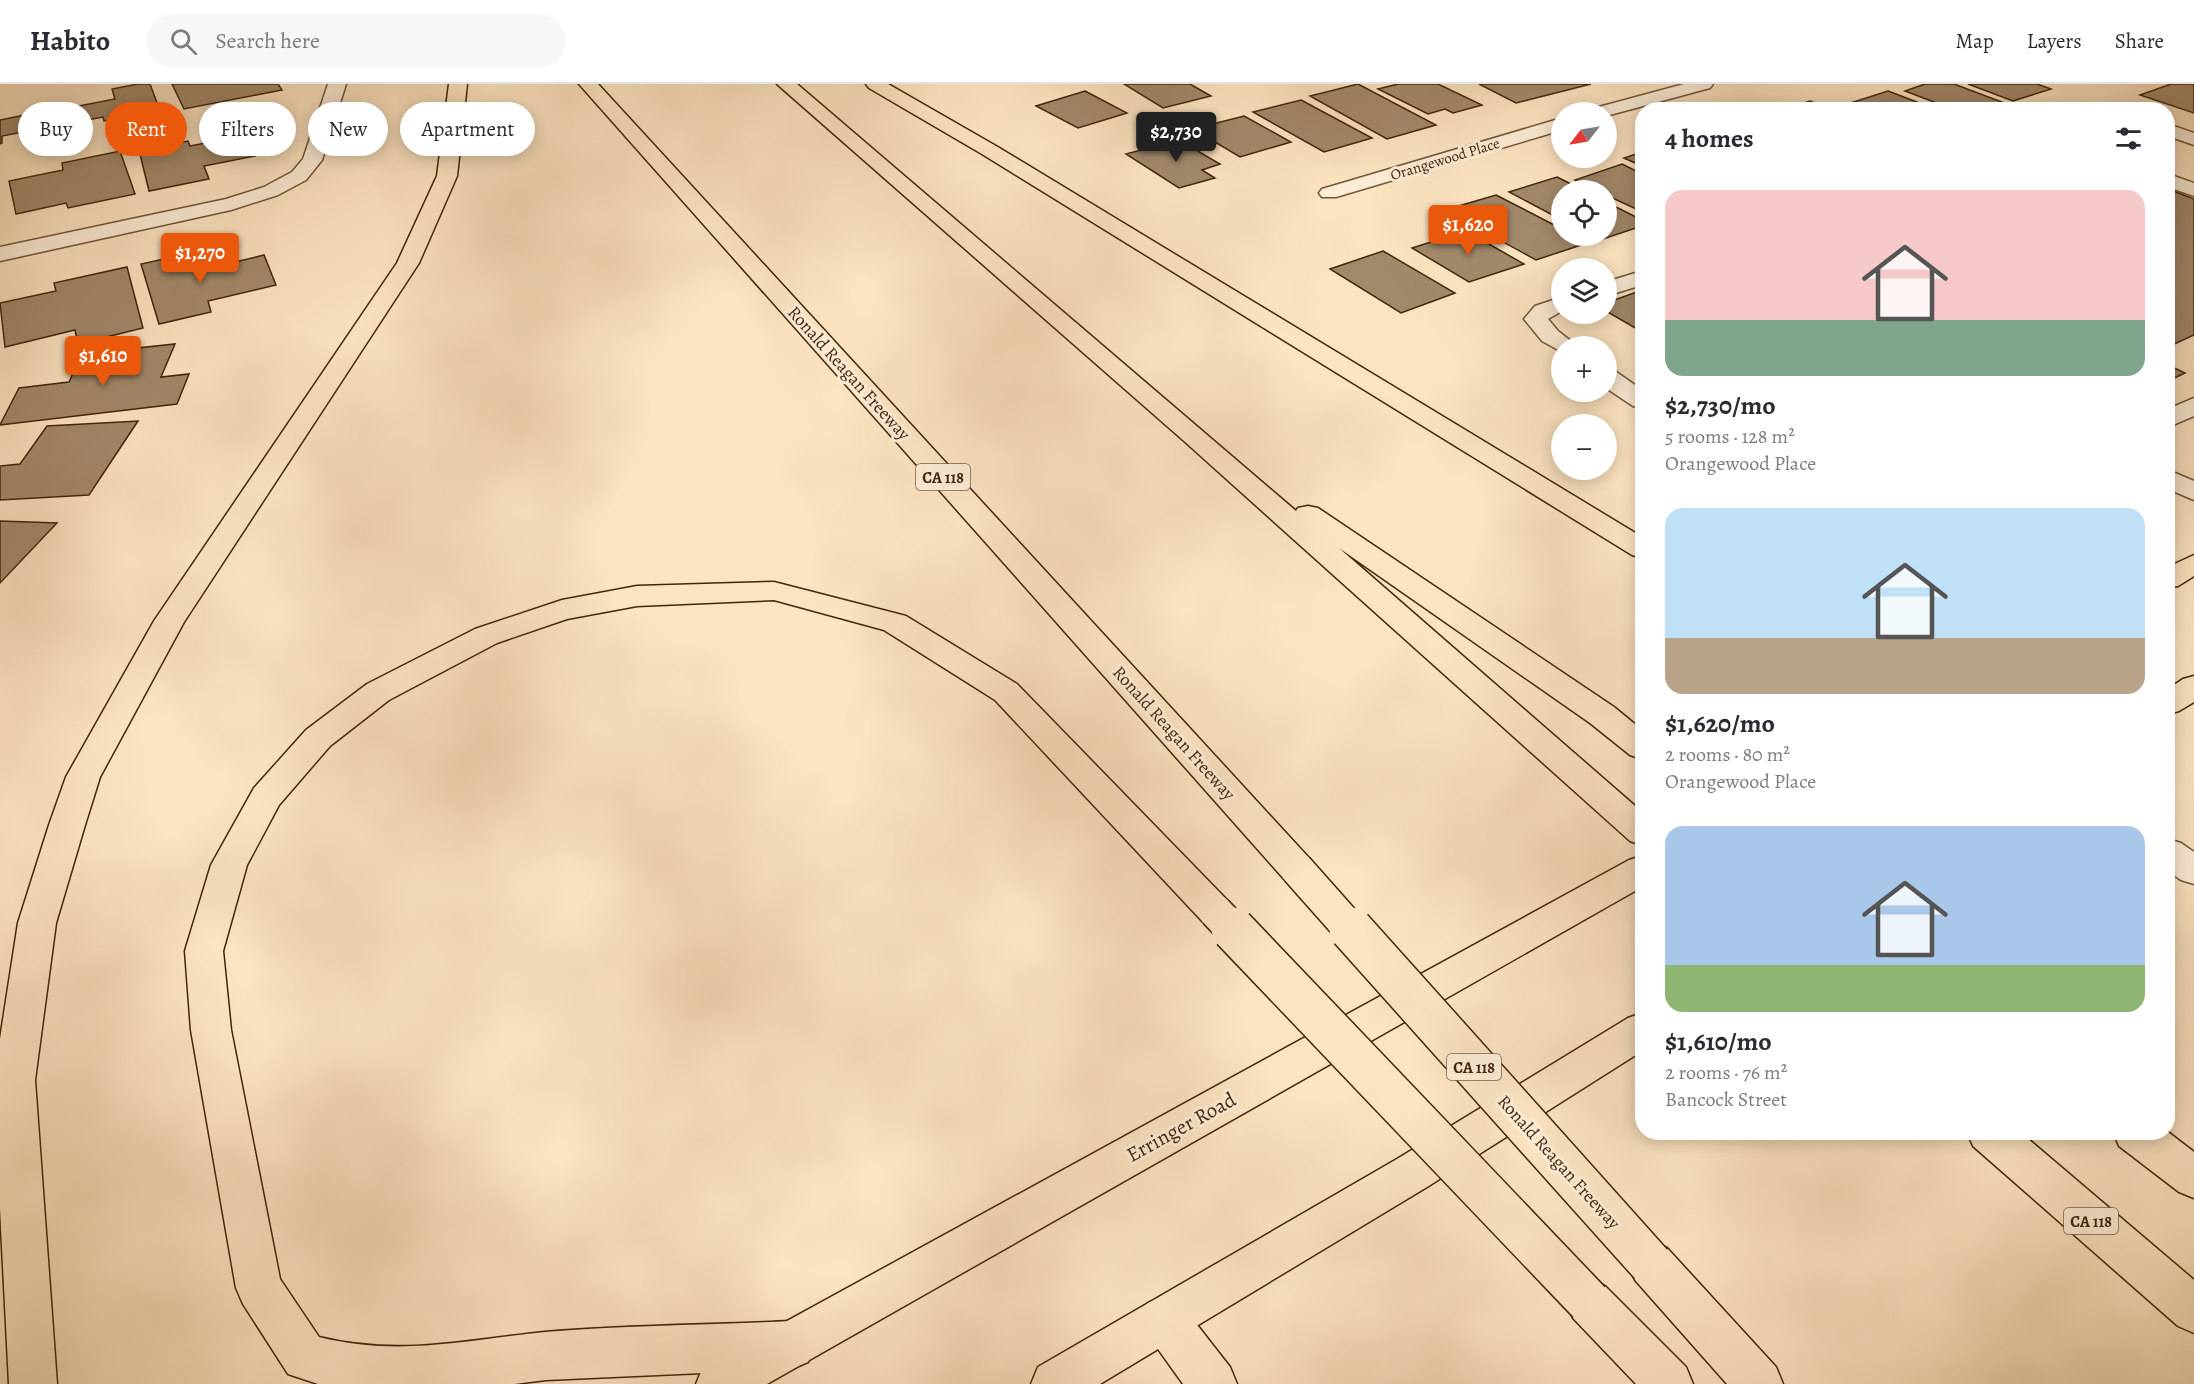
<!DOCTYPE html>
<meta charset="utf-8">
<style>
:root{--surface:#fff;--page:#f7f7f7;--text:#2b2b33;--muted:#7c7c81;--line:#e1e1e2;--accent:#ea580c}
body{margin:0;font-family:Alegreya,serif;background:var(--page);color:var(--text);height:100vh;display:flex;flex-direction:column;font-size:22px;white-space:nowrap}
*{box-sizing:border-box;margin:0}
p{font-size:20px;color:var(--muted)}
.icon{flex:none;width:33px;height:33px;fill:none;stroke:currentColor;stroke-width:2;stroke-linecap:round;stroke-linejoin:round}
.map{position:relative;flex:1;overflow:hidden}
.details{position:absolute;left:1635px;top:18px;width:540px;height:1038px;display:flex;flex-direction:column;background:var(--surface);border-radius:24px;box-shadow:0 3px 15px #0003}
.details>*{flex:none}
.top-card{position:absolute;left:18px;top:18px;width:570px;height:54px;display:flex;gap:12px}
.needle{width:39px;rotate:239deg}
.buttons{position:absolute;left:1551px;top:18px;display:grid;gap:12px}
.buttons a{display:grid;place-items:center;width:66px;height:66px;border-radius:50%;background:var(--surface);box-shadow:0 3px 15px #0003;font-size:30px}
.price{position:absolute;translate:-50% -51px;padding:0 14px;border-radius:6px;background:var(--accent);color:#fff;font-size:20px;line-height:39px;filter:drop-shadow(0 2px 3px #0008)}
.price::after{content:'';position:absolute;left:50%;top:36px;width:18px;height:14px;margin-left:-9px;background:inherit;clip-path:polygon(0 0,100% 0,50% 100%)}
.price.active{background:#222;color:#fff}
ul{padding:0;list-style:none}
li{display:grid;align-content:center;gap:12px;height:318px;padding:0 30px}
li span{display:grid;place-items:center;height:186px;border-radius:18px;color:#555}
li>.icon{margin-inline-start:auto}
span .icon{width:108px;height:108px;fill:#fffc;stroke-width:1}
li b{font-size:26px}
h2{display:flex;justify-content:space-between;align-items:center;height:72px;padding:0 30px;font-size:26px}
.chip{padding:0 21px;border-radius:27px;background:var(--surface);box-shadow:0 3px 15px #0003;font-size:21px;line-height:54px}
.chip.active{background:var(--accent);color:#fff}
header{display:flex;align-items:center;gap:36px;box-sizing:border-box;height:84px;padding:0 30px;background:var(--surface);border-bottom:2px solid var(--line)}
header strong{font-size:28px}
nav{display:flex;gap:33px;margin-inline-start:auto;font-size:21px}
.search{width:420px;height:54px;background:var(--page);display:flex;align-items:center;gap:15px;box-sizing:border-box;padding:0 21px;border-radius:33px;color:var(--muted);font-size:22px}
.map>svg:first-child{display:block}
.building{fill:#a2896b;stroke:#41260d;stroke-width:1.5}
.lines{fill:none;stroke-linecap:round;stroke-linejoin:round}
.minor-casing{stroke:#70563a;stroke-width:3}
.major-casing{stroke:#41260d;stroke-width:3}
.highway-casing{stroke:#41260d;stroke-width:3}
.minor{fill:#fdedd7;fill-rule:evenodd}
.major{fill:#fce4c1;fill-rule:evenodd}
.highway{fill:#fce4c1;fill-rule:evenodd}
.highway-bridge-far1-casing{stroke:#41260d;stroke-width:36;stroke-linecap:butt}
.highway-bridge-casing{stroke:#41260d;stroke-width:46;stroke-linecap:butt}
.highway-bridge-far1{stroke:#fce4c1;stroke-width:33}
.highway-bridge{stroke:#fce4c1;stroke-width:43}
.labels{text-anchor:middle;stroke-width:6;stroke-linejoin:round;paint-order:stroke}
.far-street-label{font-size:15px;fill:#41260d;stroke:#fdedd7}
.shield{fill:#fdedd7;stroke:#79624a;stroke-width:1.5}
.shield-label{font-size:16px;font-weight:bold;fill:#41260d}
.street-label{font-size:18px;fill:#41260d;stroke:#fdedd7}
.near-street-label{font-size:21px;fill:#41260d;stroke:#fdedd7}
</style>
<header>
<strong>Habito</strong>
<div class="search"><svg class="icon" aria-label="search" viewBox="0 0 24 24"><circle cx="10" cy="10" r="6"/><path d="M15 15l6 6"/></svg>Search here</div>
<nav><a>Map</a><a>Layers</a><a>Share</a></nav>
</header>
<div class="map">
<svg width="2194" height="1300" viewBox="0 0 2194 1300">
<rect width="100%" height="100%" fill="#fce4c1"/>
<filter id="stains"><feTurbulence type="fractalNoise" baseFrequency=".00333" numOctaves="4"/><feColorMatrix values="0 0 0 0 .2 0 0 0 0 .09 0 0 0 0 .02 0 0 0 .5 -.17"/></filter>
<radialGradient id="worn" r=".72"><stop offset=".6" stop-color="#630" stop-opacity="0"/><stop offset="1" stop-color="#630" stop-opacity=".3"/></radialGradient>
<path class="building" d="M 138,0 L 150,0 L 160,27 L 104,37 L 103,33 L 66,40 L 63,25 L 115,15 L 112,5 Z
M 172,0 L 278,0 L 282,6 L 184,25 Z
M 1124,0 L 1190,0 L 1211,12 L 1163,24 Z
M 1358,0 L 1436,41 L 1387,55 L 1310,12 Z
M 1398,0 L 1438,0 L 1482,21 L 1453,29 L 1445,25 L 1428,30 L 1378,5 Z
M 1479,0 L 1591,0 L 1516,19 Z
M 1925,0 L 1954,0 L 2015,23 L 2007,26 L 1955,26 L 1905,7 Z
M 1968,0 L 2037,0 L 2051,5 L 2013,17 Z
M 2171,0 L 2194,0 L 2194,29 L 2140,11 Z
M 1085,7 L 1127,29 L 1078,44 L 1036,22 Z
M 1888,7 L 1938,26 L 1866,26 L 1850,19 Z
M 1301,16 L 1372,54 L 1324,68 L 1253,28 Z
M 1810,17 L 1829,25 L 1841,21 L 1852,26 L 1784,26 Z
M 40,28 L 44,44 L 2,52 L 2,59 L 0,60 L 0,36 Z
M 1244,32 L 1291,58 L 1240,73 L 1193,45 Z
M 247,51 L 255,72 L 204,82 L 209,95 L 149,107 L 139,66 L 188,57 L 190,62 Z
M 1179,56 L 1220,80 L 1202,86 L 1215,94 L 1179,104 L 1126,70 Z
M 120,67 L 135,110 L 68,124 L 66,119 L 16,130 L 9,97 L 63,86 L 62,79 Z
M 1642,68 L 1642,82 L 1624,74 Z
M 1622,80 L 1642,90 L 1642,123 L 1636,125 L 1606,111 L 1606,106 L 1598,106 L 1575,96 Z
M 1557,93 L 1583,106 L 1562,106 L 1562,136 L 1509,108 Z
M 2168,105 L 2194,115 L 2194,251 L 2168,263 Z
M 1496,111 L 1562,145 L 1562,152 L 1573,152 L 1587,159 L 1536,176 L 1445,126 Z
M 1606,118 L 1642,136 L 1642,142 L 1600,156 L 1591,152 L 1606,152 Z
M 1466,147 L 1524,180 L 1469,198 L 1412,164 Z
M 201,167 L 206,185 L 264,171 L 276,201 L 208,217 L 211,228 L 159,240 L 141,180 Z
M 1383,167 L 1455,209 L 1401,229 L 1330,185 Z
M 127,183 L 143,244 L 78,260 L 75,246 L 5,263 L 0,219 L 56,207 L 54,199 Z
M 1642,206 L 1642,248 L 1606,227 L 1606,219 Z
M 175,260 L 161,293 L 189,290 L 177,320 L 0,341 L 19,304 L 69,298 L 82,270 Z
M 2168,281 L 2185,289 L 2168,297 Z
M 138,337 L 89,411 L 0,416 L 0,382 L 20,380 L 47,342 Z
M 0,437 L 57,439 L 0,499 Z"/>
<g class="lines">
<defs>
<path id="minor" d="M 328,0 L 346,0 L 322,76 L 306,96 L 278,111 L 231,126 L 0,177 L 0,163 L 226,115 L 264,103 L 292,88 L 303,75 Z
M 1684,0 L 1713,0 L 1710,4 L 1606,32 L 1606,28 L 1593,28 L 1595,24 Z
M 1562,34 L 1562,46 L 1336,113 L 1322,113 L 1319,109 L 1322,105 Z
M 2168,40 L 2194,49 L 2194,61 L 2168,52 Z
M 2168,90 L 2194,99 L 2194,112 L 2168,103 Z
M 1642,187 L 1642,201 L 1606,212 L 1606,198 Z
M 1562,213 L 1562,227 L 1548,235 L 1558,247 L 1577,262 L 1562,262 L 1562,268 L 1542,257 L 1524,235 L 1535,222 Z
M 1606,285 L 1615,287 L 1642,306 L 1642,324 L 1633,322 L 1606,304 Z
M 2194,314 L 2194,332 L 2168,343 L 2168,325 Z
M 2168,386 L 2194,397 L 2194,416 L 2168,405 Z
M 2168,755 L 2181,759 L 2194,768 L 2194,800 L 2181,796 L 2168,787 Z"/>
<path id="major" d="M 2194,471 L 2194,492 L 2178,502 L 2168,504 L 2168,483 Z
M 2194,592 L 2194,618 L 2179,627 L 2168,630 L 2168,605 L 2183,595 Z
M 1642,772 L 1642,803 L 767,1300 L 696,1300 L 703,1283 L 1629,776 Z
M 1642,929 L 1642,967 L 1427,1103 L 1100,1300 L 1031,1300 L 1038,1283 L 1397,1075 L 1628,934 Z"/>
<path id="highway" d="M 449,0 L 467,0 L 457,92 L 419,179 L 184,538 L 100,693 L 85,741 L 56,839 L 35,996 L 57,1300 L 9,1300 L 0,1124 L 0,955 L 18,839 L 49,741 L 66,693 L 154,537 L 397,179 L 437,92 Z
M 579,0 L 598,0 L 1310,775 L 1315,785 L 1310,795 L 1297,799 L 1284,795 Z
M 777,0 L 797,0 L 1296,427 L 1298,424 L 1308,422 L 1318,424 L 1614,623 L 1642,646 L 1642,675 L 1630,671 L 1590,639 L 1339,464 L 1642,728 L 1642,761 L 1630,757 L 1184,357 Z
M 866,0 L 888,0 L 996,62 L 1642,453 L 1642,474 L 1632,471 L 982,70 L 869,4 Z
M 774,498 L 906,532 L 1017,600 L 1229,818 L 1235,828 L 1229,838 L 1216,843 L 1203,838 L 995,616 L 884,546 L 774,516 L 637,522 L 567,535 L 497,559 L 389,616 L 330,662 L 279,721 L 247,781 L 223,867 L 231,946 L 280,1195 L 319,1253 C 400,1273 465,1256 545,1248 C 627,1241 709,1241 791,1237 L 808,1244 L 815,1261 L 808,1278 L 791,1285 L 546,1296 L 514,1300 L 318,1300 L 288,1290 L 243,1220 L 236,1204 L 191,946 L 185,867 L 211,781 L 254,704 L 306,646 L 367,600 L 475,545 L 562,516 L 637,502 Z
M 1967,1048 L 2020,1048 L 2194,1196 L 2194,1249 L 2178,1242 L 1973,1062 Z
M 2113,1048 L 2168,1048 L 2194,1068 L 2194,1114 L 2179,1108 L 2119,1062 Z
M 1651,1158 L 1667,1164 L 1776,1283 L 1783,1300 L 1727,1300 L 1635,1196 L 1628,1180 L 1635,1164 Z
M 1589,1195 L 1605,1202 L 1686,1283 L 1693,1300 L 1636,1300 L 1573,1234 L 1566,1218 L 1573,1202 Z
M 1164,1212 L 1180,1219 L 1230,1283 L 1237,1300 L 1183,1300 L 1148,1251 L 1141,1235 L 1148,1219 Z"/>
</defs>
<use href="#minor" class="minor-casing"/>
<use href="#major" class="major-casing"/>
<use href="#highway" class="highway-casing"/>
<use href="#minor" class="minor"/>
<use href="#major" class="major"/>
<use href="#highway" class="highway"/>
<defs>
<path id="highway-bridge-far1" d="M 1297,785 L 1352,847
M 1216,828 L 1234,847"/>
<path id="highway-bridge" d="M 1233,845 L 1589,1218
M 1351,845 L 1651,1180"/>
</defs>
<use href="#highway-bridge-far1" class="highway-bridge-far1-casing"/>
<use href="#highway-bridge" class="highway-bridge-casing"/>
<use href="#highway-bridge-far1" class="highway-bridge-far1"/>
<use href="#highway-bridge" class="highway-bridge"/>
</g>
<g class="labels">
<g class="far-street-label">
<text transform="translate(1445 75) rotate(-17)" y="5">Orangewood Place</text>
</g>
<g class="shield">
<rect x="916" y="380" width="54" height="26" rx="4.5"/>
<rect x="1447" y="970" width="54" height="26" rx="4.5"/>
<rect x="2064" y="1124" width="54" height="26" rx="4.5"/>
</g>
<g class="shield-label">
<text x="943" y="399">CA 118</text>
<text x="1474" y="989">CA 118</text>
<text x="2091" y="1143">CA 118</text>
</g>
<g class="street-label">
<text transform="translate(849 289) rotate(48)" y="6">Ronald Reagan Freeway</text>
<text transform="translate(1174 649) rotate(48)" y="6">Ronald Reagan Freeway</text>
<text transform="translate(1559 1078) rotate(48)" y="6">Ronald Reagan Freeway</text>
</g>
<g class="near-street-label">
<text transform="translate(1181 1043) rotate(-29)" y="7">Erringer Road</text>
</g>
</g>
<rect width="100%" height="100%" filter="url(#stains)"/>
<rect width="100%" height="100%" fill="url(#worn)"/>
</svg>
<div class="buttons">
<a><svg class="needle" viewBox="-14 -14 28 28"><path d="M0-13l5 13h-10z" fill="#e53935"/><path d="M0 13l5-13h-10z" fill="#7c7c81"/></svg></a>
<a><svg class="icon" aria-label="locate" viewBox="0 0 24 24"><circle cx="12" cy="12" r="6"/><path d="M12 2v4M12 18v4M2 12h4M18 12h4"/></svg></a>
<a><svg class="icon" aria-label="layers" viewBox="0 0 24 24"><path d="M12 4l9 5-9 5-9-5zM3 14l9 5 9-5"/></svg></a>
<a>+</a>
<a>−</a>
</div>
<b class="price active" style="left:1176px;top:79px">$2,730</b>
<b class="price" style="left:1468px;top:172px">$1,620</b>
<b class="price" style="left:200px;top:200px">$1,270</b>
<b class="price" style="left:103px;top:303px">$1,610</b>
<div class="top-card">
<a class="chip">Buy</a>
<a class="chip active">Rent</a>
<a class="chip">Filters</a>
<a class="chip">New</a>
<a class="chip">Apartment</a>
</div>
<section class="details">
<h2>4 homes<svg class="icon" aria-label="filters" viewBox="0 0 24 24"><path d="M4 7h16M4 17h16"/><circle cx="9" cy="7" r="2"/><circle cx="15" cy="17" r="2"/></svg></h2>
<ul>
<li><span style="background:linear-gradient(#f6c9c9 70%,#7fa58c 0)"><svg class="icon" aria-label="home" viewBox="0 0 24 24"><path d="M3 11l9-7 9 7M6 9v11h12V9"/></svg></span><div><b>$2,730/mo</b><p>5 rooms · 128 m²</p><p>Orangewood Place</p></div></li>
<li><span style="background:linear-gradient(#bfe0f5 70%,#b9a48a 0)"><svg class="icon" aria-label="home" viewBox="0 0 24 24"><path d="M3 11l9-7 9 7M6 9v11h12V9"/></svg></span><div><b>$1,620/mo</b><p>2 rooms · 80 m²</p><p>Orangewood Place</p></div></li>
<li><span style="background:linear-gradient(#a9c7e8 75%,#8fb573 0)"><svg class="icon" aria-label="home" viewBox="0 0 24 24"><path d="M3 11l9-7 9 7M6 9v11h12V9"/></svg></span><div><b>$1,610/mo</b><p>2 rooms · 76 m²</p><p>Bancock Street</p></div></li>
</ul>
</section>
</div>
